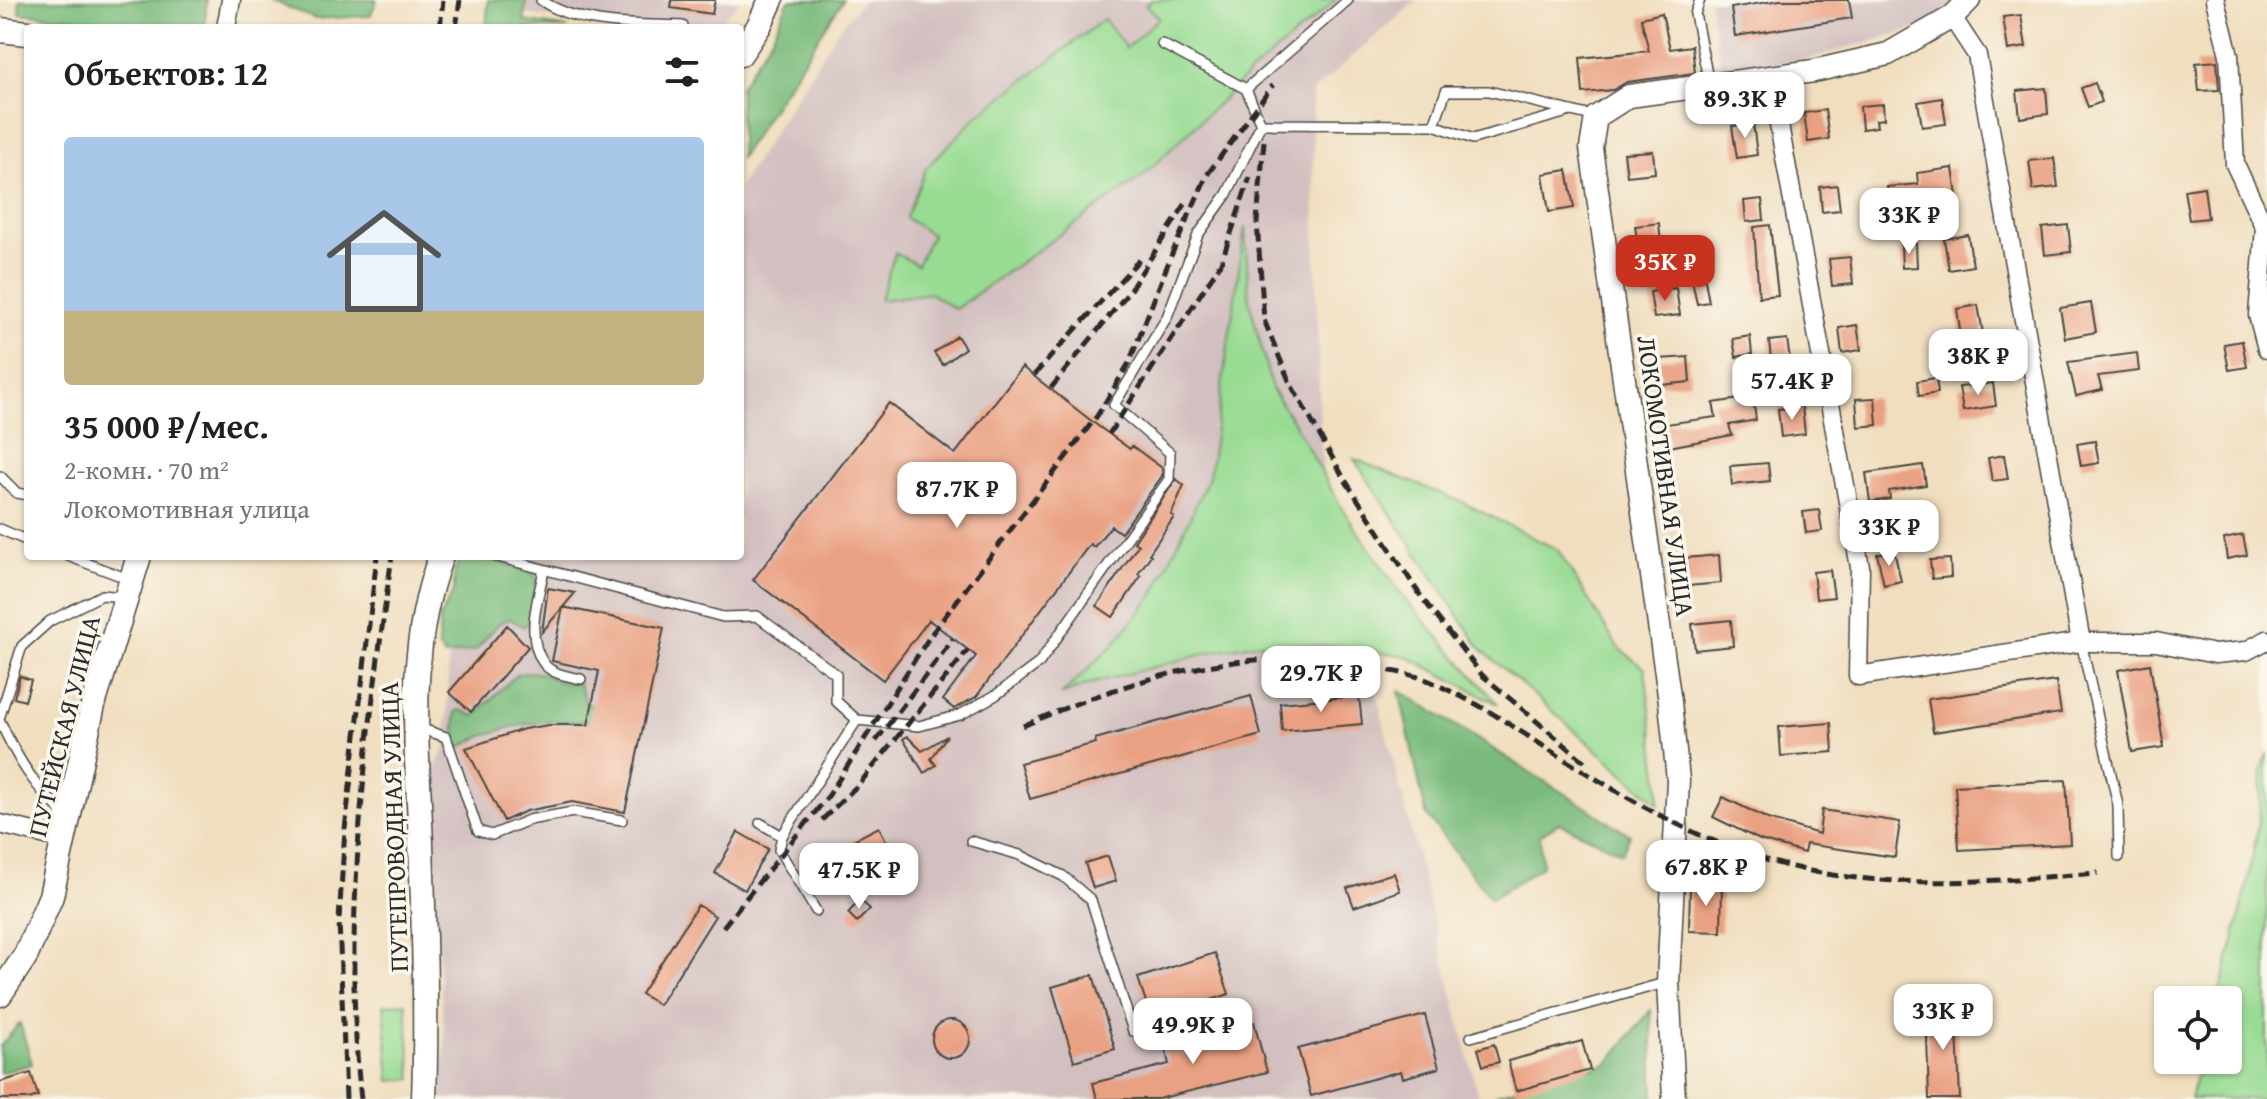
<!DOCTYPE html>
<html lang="ru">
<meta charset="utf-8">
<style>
:root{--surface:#fff;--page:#f2f2f2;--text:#202124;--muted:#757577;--line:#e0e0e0;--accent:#c8321e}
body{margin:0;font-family:"Gentium Book Plus",serif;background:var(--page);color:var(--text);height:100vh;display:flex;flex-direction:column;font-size:30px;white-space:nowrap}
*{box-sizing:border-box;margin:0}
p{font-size:26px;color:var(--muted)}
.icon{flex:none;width:44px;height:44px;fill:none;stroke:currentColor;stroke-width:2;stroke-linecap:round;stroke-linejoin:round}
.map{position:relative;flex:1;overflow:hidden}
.panel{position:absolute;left:24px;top:24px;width:720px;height:536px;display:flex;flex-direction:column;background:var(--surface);border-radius:8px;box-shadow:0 2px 6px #0004}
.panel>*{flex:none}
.controls{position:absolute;left:2154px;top:986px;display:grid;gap:16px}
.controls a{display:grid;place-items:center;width:88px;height:88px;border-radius:8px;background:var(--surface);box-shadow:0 2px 6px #0004;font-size:40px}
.price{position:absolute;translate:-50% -68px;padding:0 18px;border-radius:16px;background:#fff;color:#222;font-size:26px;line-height:52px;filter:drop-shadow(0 2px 4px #0008)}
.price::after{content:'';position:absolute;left:50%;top:48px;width:24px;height:18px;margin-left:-12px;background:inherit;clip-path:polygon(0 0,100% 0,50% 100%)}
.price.selected{background:var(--accent);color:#fff}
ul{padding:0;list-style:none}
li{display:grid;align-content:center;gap:16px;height:424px;padding:0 40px}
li+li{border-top:2px solid var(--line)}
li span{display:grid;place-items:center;height:248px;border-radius:8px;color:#555}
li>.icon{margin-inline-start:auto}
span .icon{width:144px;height:144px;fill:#fffc;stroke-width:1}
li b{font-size:34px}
h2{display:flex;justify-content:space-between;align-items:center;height:96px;padding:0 40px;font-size:34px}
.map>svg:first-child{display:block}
.industrial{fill:#d2bfbf}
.green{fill:#98db93;stroke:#62835f;stroke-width:2}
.forest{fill:#7abb7d;stroke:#527354;stroke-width:2}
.building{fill:#eaa183}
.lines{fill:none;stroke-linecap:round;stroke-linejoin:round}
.service-casing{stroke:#494641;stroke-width:12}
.minor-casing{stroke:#494641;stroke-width:21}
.tertiary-casing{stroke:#494641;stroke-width:25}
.secondary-casing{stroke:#494641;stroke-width:27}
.service{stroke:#fff;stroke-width:9}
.minor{stroke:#fff;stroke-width:18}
.tertiary{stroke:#fff;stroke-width:22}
.secondary{stroke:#fff;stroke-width:24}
.rail{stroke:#2b2b2b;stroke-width:5;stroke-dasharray:12 6;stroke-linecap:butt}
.labels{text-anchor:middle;stroke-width:7;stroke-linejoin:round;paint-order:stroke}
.street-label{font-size:26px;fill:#2b2b2b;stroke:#fbf7ec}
</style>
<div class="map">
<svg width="2267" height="1099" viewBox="0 0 2267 1099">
<rect width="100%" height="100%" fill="#fbf7ec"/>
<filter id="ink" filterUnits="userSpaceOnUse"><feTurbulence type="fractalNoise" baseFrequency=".0125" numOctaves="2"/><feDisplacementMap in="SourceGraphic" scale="16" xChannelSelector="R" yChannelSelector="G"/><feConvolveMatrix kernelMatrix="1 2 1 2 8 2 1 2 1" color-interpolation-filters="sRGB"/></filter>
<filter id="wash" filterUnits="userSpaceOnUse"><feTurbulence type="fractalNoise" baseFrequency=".006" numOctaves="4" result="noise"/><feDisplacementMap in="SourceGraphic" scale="32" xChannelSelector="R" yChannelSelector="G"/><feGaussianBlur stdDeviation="1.8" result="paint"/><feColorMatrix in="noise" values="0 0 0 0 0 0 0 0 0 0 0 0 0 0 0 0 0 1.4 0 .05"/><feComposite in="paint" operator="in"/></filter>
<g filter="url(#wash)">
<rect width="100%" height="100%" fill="#f0debf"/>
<path class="industrial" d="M 521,0 L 741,0 L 714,28 L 634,28 L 519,13 Z
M 863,0 L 1417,0 L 1312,92 L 1320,432 L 1329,550 L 1373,681 L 1479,1099 L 441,1099 L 445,1040 L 426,807 L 428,781 L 446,746 L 450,620 L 501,556 L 740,556 L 740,186 L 838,30 Z
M 1709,0 L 1959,0 L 1939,22 L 1807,59 L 1722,75 Z"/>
<path class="green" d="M 1151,0 L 1336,0 L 1248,75 L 1144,175 L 955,309 L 930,293 L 880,300 L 895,253 L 917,265 L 932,235 L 906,218 L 926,168 L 976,117 L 1104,19 L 1126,48 L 1159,18 L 1146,5 Z
M 1245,227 L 1249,300 L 1272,389 L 1295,425 L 1343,510 L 1404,598 L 1498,704 L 1406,656 L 1332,646 L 1259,643 L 1211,652 L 1086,685 L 1061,695 L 1112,646 L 1153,596 L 1209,477 Z
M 1354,459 L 1462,502 L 1558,550 L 1617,646 L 1645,669 L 1659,783 L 1659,804 L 1481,649 Z
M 2267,753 L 2267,1099 L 2190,1099 L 2200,1060 L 2228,1060 L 2228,1000 L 2217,1000 C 2235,943 2248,885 2258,826 C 2262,802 2258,776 2267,753 Z
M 406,1003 L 412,1079 L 390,1081 L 384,1005 Z"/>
<path class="forest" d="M 19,0 L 207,0 L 204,28 L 170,28 L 20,13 Z
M 271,0 L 377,0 L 370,16 L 315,19 Z
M 488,0 L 526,0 L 524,21 L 568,28 L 486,28 Z
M 789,0 L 843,0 L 740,158 L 740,87 L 773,35 Z
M 465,559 L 491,560 L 533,572 L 537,582 L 528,623 L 524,627 L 510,619 L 499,623 L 476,650 L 445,656 L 438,647 L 440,617 L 454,590 L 454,573 L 458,563 Z
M 532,672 L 543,674 L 558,681 L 579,684 L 586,702 L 593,708 L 593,719 L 588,722 C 543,718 498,726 458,748 L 454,745 L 456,711 L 461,710 L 474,716 L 517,674 Z
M 1399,690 L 1630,835 L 1622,853 L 1559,823 L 1540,835 L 1542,866 L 1491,899 L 1426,814 Z
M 1651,1010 L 1654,1099 L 1498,1099 L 1497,1094 L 1607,1064 Z
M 20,1023 L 32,1064 L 0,1073 L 0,1046 Z"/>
<g id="blocks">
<path class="building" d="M 672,0 L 715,0 L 712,14 L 671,8 Z
M 1780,0 L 1849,0 L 1852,18 L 1735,36 L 1731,8 Z
M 1662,13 L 1670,49 L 1692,46 L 1695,73 L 1627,82 L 1613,90 L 1583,93 L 1580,58 L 1649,51 L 1641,18 Z
M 2021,15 L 2026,47 L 2008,50 L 2003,17 Z
M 2217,61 L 2219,90 L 2199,91 L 2196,63 Z
M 2095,83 L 2102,102 L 2088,107 L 2081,88 Z
M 2046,88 L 2048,114 L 2020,118 L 2017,91 Z
M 1942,98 L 1946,124 L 1922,127 L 1918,102 Z
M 1883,104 L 1884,119 L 1876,120 L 1877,127 L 1862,129 L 1860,106 Z
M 1825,110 L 1829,139 L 1808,142 L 1804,113 Z
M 1753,123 L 1757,155 L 1737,158 L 1732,126 Z
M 1653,151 L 1655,173 L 1627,176 L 1624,153 Z
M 2054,158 L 2058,187 L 2033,190 L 2029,161 Z
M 1953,168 L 1957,196 L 1904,203 L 1905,213 L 1890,215 L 1887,187 L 1918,184 L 1917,173 Z
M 1567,170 L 1574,208 L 1549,212 L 1543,174 Z
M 1837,185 L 1840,210 L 1822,212 L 1820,187 Z
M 2204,187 L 2208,218 L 2189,220 L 2184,190 Z
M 1762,199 L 1764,220 L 1746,222 L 1744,201 Z
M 1659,223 L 1661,244 L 1638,247 L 1635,226 Z
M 1770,225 L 1778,295 L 1759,297 L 1754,227 Z
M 2068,225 L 2071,252 L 2045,255 L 2042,228 Z
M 1968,235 L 1973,266 L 1949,270 L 1944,239 Z
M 1916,243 L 1917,267 L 1902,268 L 1901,244 Z
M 1850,257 L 1853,284 L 1832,286 L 1829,259 Z
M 1701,258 L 1709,302 L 1697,304 L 1688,260 Z
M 1676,288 L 1680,315 L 1654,318 L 1650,292 Z
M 2091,303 L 2096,332 L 2065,338 L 2060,308 Z
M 1978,305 L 1983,333 L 1961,337 L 1957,309 Z
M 1857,325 L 1861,350 L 1842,353 L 1839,328 Z
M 957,336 L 965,348 L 943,365 L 934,353 Z
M 1750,336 L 1752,354 L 1736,357 L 1733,339 Z
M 1787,339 L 1791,366 L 1772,368 L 1769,341 Z
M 2242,341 L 2247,367 L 2229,370 L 2224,344 Z
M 2137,353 L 2139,371 L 2098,376 L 2102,390 L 2076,396 L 2068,362 Z
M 1688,357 L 1690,382 L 1661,385 L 1659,359 Z
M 1022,367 L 1098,426 L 1130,449 L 1132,446 L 1162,468 L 1162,476 L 1121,533 L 1111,526 L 1094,547 L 1090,544 L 976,697 L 954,709 L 943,700 L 976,656 L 929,620 L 883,680 L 753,580 L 889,403 L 955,454 Z
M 1936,378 L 1938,393 L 1919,396 L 1917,381 Z
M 1993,383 L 1996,406 L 1963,411 L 1959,387 Z
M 1753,397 L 1756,420 L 1729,425 L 1732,435 L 1669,447 L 1666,424 L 1716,417 L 1713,403 Z
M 1875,398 L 1877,425 L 1858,427 L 1856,399 Z
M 1802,406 L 1805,434 L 1781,437 L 1778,409 Z
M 2095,441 L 2099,463 L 2081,466 L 2077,444 Z
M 2004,455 L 2008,479 L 1992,481 L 1988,458 Z
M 1768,463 L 1770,481 L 1732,485 L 1730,466 Z
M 1923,465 L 1926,485 L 1889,491 L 1890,499 L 1870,502 L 1866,473 Z
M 1176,479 L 1184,485 L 1171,515 L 1174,517 L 1149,554 L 1151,555 L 1138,574 L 1141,576 L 1113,617 L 1097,606 L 1138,545 L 1134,542 Z
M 1819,510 L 1822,531 L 1806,533 L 1803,512 Z
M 2243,535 L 2247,555 L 2227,559 L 2224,539 Z
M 1894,550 L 1901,581 L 1884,585 L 1877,554 Z
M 1719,555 L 1721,583 L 1688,586 L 1686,558 Z
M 1950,559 L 1951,577 L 1932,579 L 1930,560 Z
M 1830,570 L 1834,597 L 1816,599 L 1813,572 Z
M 548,588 L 575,593 L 563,607 L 664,628 L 625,812 L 572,802 L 526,811 L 504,821 L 466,748 L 524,729 L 549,725 L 588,725 L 599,671 L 552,661 L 563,607 L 542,632 Z
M 1731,620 L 1733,646 L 1695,650 L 1692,624 Z
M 507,625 L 528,647 L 471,712 L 449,692 Z
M 2150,664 L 2164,747 L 2132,752 L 2118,670 Z
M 20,676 L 31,680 L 25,701 L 14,698 Z
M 2056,681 L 2061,713 L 1933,732 L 1928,699 Z
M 1251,696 L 1261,735 L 1030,799 L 1020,763 L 1096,743 L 1095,739 Z
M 1359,696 L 1362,724 L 1282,731 L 1280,703 Z
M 1831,723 L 1833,752 L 1781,756 L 1779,727 Z
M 907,736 L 922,751 L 947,736 L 931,759 L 936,765 L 924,773 L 903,739 Z
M 2066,780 L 2070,844 L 1959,850 L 1955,786 Z
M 1723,797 L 1768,819 L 1819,834 L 1822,810 L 1900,822 L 1895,857 L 1806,844 L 1804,853 L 1760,840 L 1713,817 Z
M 879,827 L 890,848 L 821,884 L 810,862 Z
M 738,832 L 768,849 L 745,890 L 715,873 Z
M 1108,856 L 1116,881 L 1093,888 L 1085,863 Z
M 1394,873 L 1400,891 L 1354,907 L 1347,888 Z
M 1690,885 L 1722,885 L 1721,932 L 1689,931 Z
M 860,900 L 870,909 L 857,922 L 848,913 Z
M 698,905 L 715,916 L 659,1005 L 641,994 Z
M 1215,953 L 1229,994 L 1152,1020 L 1138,978 Z
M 1093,975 L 1115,1049 L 1074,1061 L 1052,987 Z
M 1956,1004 L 1960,1099 L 1929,1099 L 1926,1005 Z
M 1425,1015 L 1439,1068 L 1403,1078 L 1401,1071 L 1311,1096 L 1298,1049 Z
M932 1039a19 19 0 1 1 38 0a19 19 0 1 1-38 0Z
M 1254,1022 L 1267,1072 L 1158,1099 L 1097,1099 L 1093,1083 L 1169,1064 L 1164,1045 Z
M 1582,1041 L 1590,1070 L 1516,1091 L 1508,1061 Z
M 1494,1044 L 1499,1062 L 1483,1066 L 1478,1049 Z
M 31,1073 L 38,1096 L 29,1099 L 0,1099 L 0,1082 Z"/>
</g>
</g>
<g filter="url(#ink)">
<use href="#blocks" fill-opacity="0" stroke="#494641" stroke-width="2"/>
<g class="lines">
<defs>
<path id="service" d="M 541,0 C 579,27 638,24 683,26
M 1700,0 L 1695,14 L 1709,84
M 1162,44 L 1246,89
M 1571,111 L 1473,139 L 1434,125 L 1446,91 L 1489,91 L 1596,117
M 1261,124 L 1434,125
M 0,476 L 17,493 L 28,495
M 0,529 L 28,541
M 68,556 L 131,580
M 494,556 L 723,617 L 757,616 L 836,674 L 836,701 L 857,720 L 919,726 L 960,715 L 996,695 L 1039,663 L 1169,479 L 1170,453 L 1114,405 L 1167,317 L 1198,235 L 1227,194 L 1261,124 L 1246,89 L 1348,0
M 544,570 C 538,599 524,638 545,665 C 554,675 569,676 581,679
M 2081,642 L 2118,805 L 2119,857
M 0,716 L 22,646 L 50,621 L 102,595 L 123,597
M 0,721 C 16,757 36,791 67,815
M 419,728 L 446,737 L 478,831 L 492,835 L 529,820 L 573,812 L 622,820
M 760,823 L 782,836 L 857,720
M 782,836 L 779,850 L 816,911
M 971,841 L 1020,855 L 1063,876 L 1091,900 L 1133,1031
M 1471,1037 L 1668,982"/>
<path id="minor" d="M 2215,0 L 2229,55 L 2235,164 L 2265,228 L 2258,315 L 2267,349
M 1952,17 L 1977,55 L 2081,642
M 226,28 L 231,0
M 1770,76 L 1860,567 L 1858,676 L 2081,642 L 2156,642 L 2215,654 L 2246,651 L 2267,640
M 0,824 L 63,839"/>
<path id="tertiary" d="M 1674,1099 L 1668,982 L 1678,780 L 1670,702 L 1591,148 L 1596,117 L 1629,96 L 1814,71 L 1888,54 L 1952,17 L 1969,0"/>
<path id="secondary" d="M 0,30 L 28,33
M 740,54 L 759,26 L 771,0
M 0,994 L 26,955 L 51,896 L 93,705 L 139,556
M 424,1099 C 427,1014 424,929 421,844 C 417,748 406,648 441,556"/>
</defs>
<use href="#service" class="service-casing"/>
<use href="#minor" class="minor-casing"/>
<use href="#tertiary" class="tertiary-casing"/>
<use href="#secondary" class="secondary-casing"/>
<use href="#service" class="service"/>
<use href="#minor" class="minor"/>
<use href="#tertiary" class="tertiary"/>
<use href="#secondary" class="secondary"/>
<path class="rail" d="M 440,28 L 443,0
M 456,28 L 460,0
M 1264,141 L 1257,222 L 1264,320 L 1290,383 L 1345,480 L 1422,598 L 1482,675 L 1585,762
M 1034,375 L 1139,260
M 1051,388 L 1128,293 L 1188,200
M 1109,434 L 1221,263 L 1250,177
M 1023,726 C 1134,676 1258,640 1380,669 C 1395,672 1412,674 1427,680 C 1443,687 1460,696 1476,704 C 1500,717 1524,734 1548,749 C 1610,788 1676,829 1745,853 C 1858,894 1981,882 2098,873
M 876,741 L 953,639
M 822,820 L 860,783 L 968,650
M 723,927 L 829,795 L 930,636 L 1097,416 L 1129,363 L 1171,256 L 1207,175 L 1273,85
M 346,1099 L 339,920 L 345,829 L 377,556
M 361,1099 C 341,919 367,734 392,556"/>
</g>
</g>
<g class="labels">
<g class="street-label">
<text transform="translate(1666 476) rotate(82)" y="9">ЛОКОМОТИВНАЯ УЛИЦА</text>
<text transform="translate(64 726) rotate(-76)" y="9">ПУТЕЙСКАЯ УЛИЦА</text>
<text transform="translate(394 827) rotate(-92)" y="9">ПУТЕПРОВОДНАЯ УЛИЦА</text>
</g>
</g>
</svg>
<div class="controls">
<a><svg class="icon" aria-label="locate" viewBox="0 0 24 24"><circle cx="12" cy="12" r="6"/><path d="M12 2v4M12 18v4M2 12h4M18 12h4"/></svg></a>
</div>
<b class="price" style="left:1745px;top:140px">89.3K ₽</b>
<b class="price" style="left:1909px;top:256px">33K ₽</b>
<b class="price selected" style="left:1665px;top:303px">35K ₽</b>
<b class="price" style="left:1978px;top:397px">38K ₽</b>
<b class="price" style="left:1792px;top:422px">57.4K ₽</b>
<b class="price" style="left:957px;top:530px">87.7K ₽</b>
<b class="price" style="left:1889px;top:568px">33K ₽</b>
<b class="price" style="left:1321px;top:714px">29.7K ₽</b>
<b class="price" style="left:1706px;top:908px">67.8K ₽</b>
<b class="price" style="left:859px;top:911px">47.5K ₽</b>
<b class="price" style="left:1943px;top:1052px">33K ₽</b>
<b class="price" style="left:1193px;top:1066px">49.9K ₽</b>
<section class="panel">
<h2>Объектов: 12<svg class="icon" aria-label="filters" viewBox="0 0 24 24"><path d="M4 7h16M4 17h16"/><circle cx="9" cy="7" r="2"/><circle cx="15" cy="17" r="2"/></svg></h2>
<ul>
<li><span style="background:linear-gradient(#a9c7e8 70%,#c2b280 0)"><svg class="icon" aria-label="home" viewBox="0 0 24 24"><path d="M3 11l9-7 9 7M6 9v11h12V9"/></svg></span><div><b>35 000 ₽/мес.</b><p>2-комн. · 70 m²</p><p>Локомотивная улица</p></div></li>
</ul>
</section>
</div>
